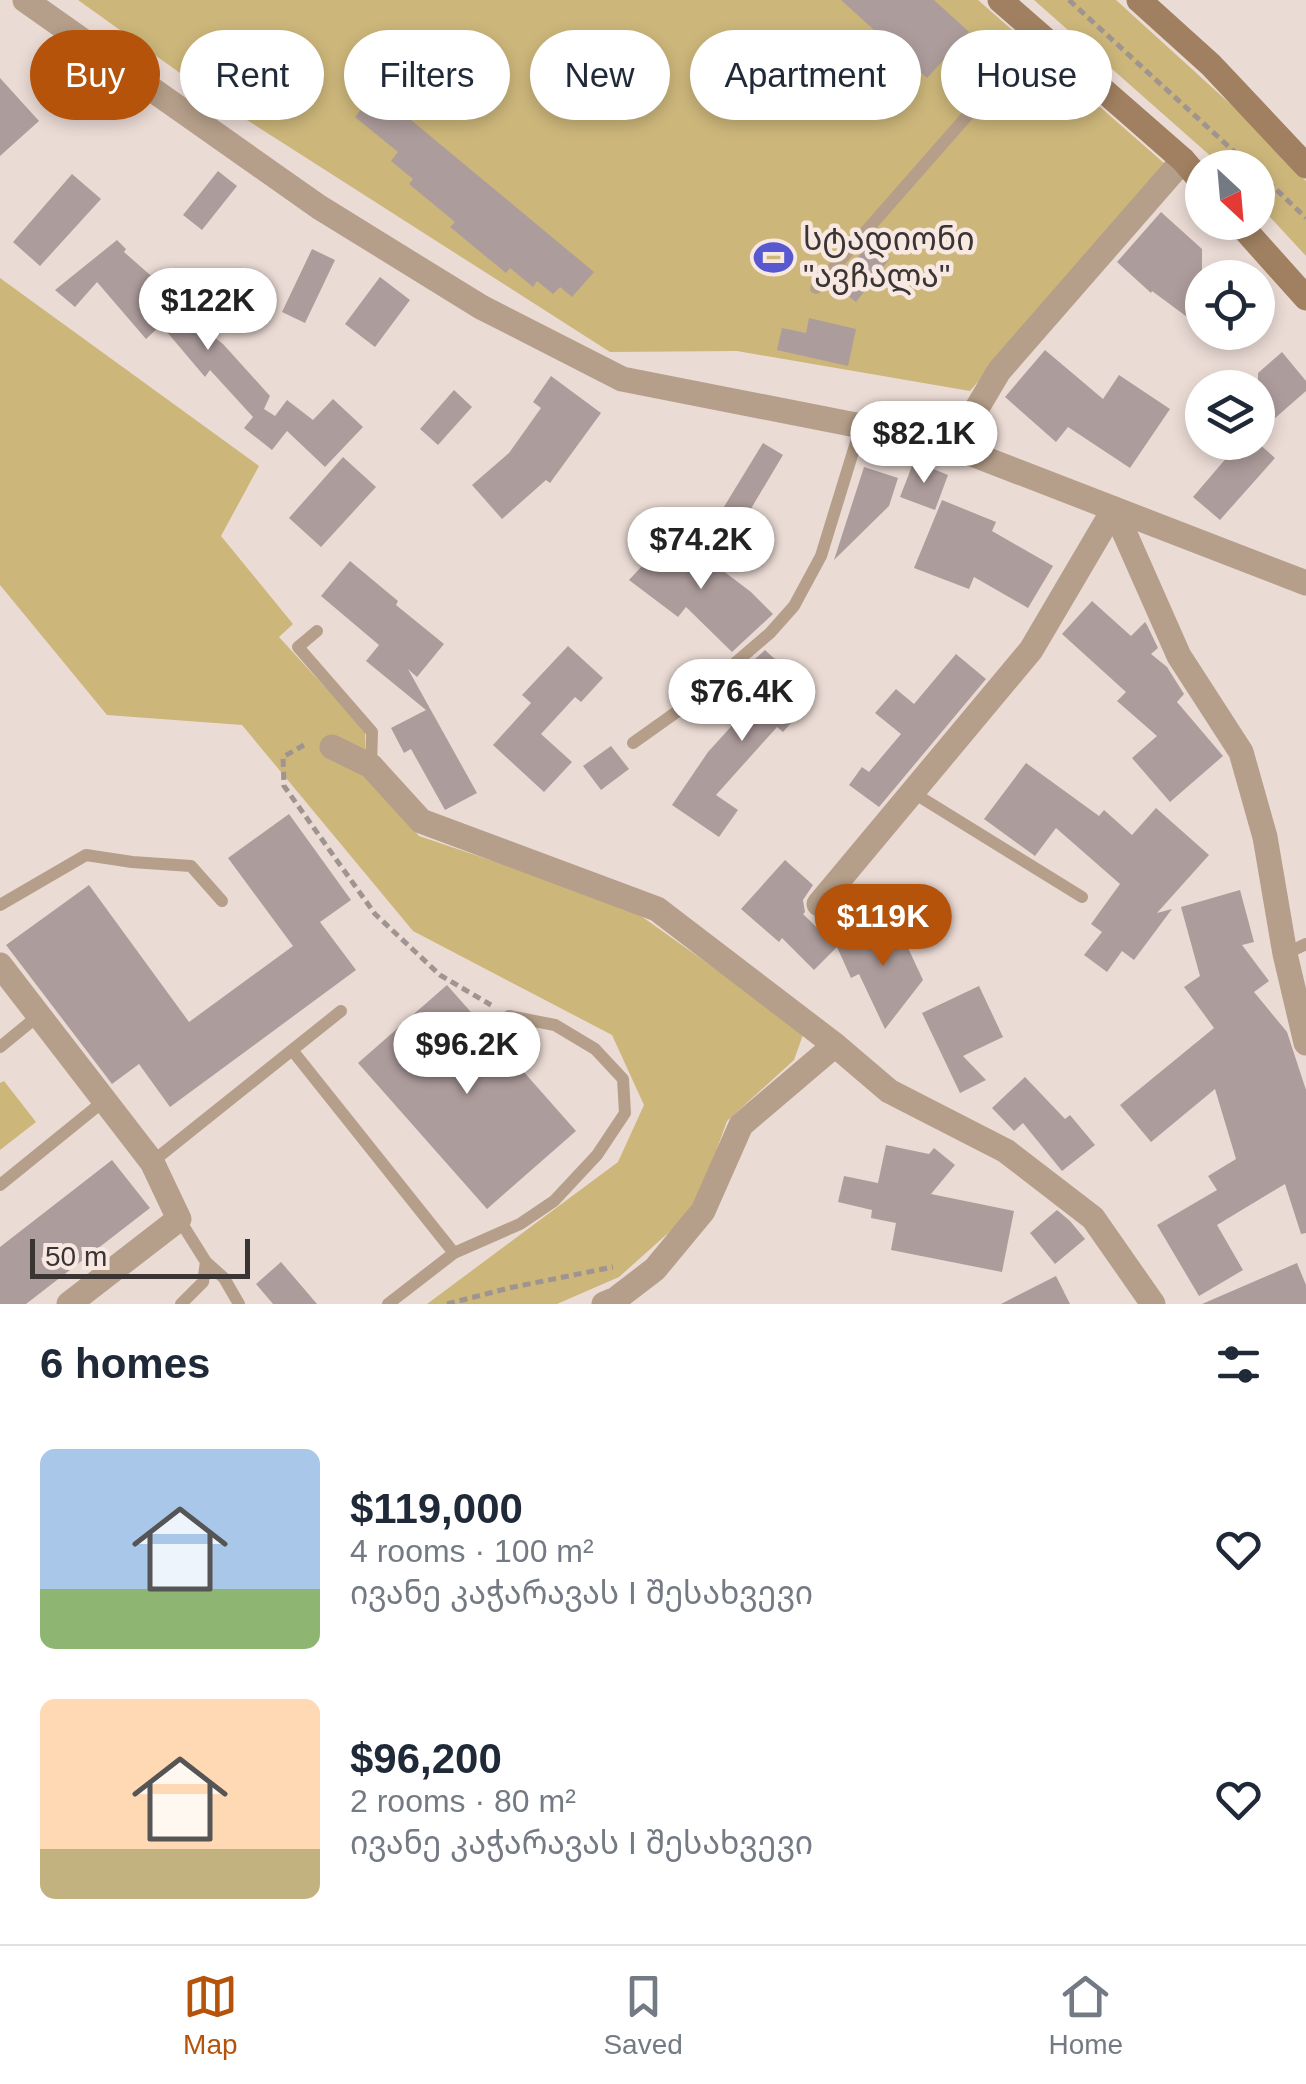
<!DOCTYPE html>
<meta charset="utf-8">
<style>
:root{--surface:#fff;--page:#f6f6f7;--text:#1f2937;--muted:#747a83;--line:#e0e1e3;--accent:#b45309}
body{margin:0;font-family:Arial,"Noto Sans Georgian",sans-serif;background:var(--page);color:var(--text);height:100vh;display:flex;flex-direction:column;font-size:38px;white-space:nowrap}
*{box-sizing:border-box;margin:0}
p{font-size:32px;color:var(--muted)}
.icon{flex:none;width:55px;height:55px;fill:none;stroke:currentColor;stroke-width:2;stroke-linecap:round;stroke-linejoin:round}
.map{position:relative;height:1304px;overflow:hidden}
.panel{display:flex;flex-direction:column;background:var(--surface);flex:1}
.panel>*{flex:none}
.hud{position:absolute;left:30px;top:30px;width:1248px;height:90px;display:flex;gap:20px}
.needle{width:65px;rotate:154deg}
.buttons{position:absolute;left:1185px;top:150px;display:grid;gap:20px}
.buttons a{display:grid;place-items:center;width:90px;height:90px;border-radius:50%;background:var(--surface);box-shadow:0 5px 15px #0003;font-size:50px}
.scale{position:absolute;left:30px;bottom:25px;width:220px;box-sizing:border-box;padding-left:10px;border:5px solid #3a3432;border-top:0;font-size:28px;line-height:35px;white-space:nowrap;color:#3a3432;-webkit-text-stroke:8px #f8e8e2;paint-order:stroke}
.price{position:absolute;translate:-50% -85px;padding:0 22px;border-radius:35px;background:#fff;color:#222;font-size:32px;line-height:65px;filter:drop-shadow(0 2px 5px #0008)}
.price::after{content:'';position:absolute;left:50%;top:60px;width:30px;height:22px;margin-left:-15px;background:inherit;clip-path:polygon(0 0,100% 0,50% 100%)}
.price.selected{background:var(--accent);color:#fff}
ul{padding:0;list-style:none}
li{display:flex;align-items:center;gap:30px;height:250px;padding:0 40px}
li span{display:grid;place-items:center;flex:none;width:280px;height:200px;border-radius:15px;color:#555}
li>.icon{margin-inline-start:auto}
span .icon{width:120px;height:120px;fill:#fffc;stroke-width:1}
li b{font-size:42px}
h2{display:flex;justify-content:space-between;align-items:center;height:120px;padding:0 40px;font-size:42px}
.pill{padding:0 35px;border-radius:45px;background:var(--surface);box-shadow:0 5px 15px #0003;font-size:35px;line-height:90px}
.pill.selected{background:var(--accent);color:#fff}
.tab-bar{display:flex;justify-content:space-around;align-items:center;height:140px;border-top:2px solid var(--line);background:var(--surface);font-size:28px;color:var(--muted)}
.tab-bar a{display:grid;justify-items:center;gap:5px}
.tab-bar .selected{color:var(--accent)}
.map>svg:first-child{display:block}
.green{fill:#ccb67a}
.building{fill:#ad9c9c}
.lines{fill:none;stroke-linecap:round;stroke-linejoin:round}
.path{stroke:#a09490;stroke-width:5;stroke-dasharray:8 5;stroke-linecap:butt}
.service{stroke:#b59f8a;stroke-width:12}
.minor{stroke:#b59f8a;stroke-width:25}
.tertiary{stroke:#b59f8a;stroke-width:25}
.secondary{stroke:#a08060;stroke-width:25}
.labels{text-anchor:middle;stroke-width:9;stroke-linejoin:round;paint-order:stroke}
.poi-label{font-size:32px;fill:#3a3432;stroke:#f8e8e2;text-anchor:start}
</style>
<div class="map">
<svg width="1306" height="1304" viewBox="0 0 1306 1304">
<rect width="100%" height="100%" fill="#ebdbd5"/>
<path class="green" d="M 78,0 L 978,0 L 1165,164 L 970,391 L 737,351 L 610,352 L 236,113 Z
M 1034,0 L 1116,0 L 1249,121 L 1306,181 L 1306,256 L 1258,204 L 1258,168 L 1223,167 Z
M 0,278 L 259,466 L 221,536 L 293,624 L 279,637 L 365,731 L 365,774 L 419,836 L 627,906 L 804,1032 L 794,1060 L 727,1121 L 695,1209 L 619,1277 L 557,1304 L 427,1304 L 618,1162 L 644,1105 L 612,1035 L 413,931 L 242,725 L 107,715 L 0,585 Z
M 4,1081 L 36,1122 L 0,1150 L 0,1083 Z"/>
<path class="building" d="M 841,0 L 934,0 L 969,32 L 927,78 Z
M 0,78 L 39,121 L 0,156 Z
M 376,91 L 594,272 L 572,297 L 560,287 L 553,294 L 537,281 L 533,287 L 510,268 L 506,273 L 450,227 L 455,222 L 409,184 L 413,179 L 391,161 L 398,152 L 355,117 Z
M 218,171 L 237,186 L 202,230 L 183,215 Z
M 72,174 L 101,199 L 40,266 L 13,242 Z
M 1161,212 L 1202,249 L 1202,328 L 1152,291 L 1151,293 L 1117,262 Z
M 117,240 L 126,249 L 124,252 L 182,303 L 205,330 L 223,344 L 270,396 L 264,409 L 275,416 L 287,400 L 313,420 L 333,399 L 363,427 L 325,467 L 287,431 L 272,450 L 244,428 L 253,417 L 210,370 L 205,377 L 161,325 L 146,339 L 97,282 L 75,307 L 55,290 Z
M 870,242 L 890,258 L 856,302 L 835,286 Z
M 312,249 L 335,260 L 305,323 L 282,312 Z
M 380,277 L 410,300 L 375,347 L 345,324 Z
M 809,318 L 856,329 L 848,366 L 777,350 L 782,328 L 806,333 Z
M 1045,350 L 1103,399 L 1119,375 L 1170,409 L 1130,468 L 1068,427 L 1056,442 L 1005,397 Z
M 1282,352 L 1306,381 L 1306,391 L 1258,433 L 1258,373 Z
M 551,376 L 601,413 L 550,483 L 546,480 L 502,519 L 472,485 L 509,453 L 541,408 L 533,402 Z
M 454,390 L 472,407 L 438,445 L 420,429 Z
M 1240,442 L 1257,442 L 1275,458 L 1220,520 L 1193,497 Z
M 763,443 L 783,455 L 743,522 L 722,510 Z
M 343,457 L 376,487 L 321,547 L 289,518 Z
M 914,461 L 948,475 L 935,510 L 900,497 Z
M 864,467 L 898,478 L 889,506 L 834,560 Z
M 942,500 L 996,522 L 992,531 L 1053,566 L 1028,608 L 974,577 L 969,589 L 914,568 Z
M 673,533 L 751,592 L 773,614 L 732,652 L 686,607 L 678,617 L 629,580 Z
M 350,561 L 398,601 L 396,605 L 444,644 L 417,677 L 408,669 L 477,793 L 445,810 L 411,749 L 404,753 L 391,728 L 426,710 L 366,661 L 379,645 L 321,596 Z
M 1092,601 L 1131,636 L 1145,622 L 1147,625 L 1158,648 L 1151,654 L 1167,667 L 1184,694 L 1177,702 L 1223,756 L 1170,802 L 1132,758 L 1157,736 L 1117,701 L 1126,692 L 1062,634 Z
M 568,646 L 603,678 L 581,702 L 575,697 L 541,734 L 572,762 L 544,792 L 493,745 L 531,703 L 522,695 Z
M 765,650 L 815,696 L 783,732 L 777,727 L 716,795 L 738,810 L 719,837 L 672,805 L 708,752 L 767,687 L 747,666 Z
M 956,654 L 986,679 L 879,807 L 849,785 L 862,767 L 869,772 L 901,734 L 875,713 L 896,689 L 914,704 Z
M 611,746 L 629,769 L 601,790 L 583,766 Z
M 1026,763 L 1099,816 L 1104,810 L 1132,835 L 1156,808 L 1209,855 L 1157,913 L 1172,909 L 1134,960 L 1122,951 L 1107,972 L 1084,955 L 1102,932 L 1091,924 L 1120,884 L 1056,828 L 1035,856 L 984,819 Z
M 289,814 L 351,900 L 320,922 L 356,970 L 170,1107 L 139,1064 L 112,1084 L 6,945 L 89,885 L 189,1022 L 293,946 L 228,858 Z
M 785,860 L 813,885 L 803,900 L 805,912 L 803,914 L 837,947 L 814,970 L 782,938 L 779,942 L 741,909 Z
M 1240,890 L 1254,942 L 1242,945 L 1269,981 L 1254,992 L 1287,1032 L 1306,1090 L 1306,1233 L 1301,1234 L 1285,1184 L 1217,1225 L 1243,1270 L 1199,1296 L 1157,1225 L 1217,1190 L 1208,1176 L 1236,1159 L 1215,1089 L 1151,1142 L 1120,1105 L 1214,1028 L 1184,987 L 1200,976 L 1181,907 Z
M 895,920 L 923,980 L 885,1029 L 859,974 L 851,978 L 837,947 Z
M 447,985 L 576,1131 L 487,1209 L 358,1063 Z
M 979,986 L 1003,1037 L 963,1056 L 986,1080 L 960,1093 L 922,1013 Z
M 1025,1077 L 1065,1119 L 1070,1115 L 1095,1145 L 1062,1171 L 1023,1123 L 1014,1131 L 992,1108 Z
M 886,1145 L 929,1154 L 934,1148 L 955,1165 L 931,1194 L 1014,1211 L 1002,1272 L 891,1250 L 896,1223 L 871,1218 L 872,1210 L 838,1202 L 844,1176 L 878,1183 Z
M 112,1160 L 150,1208 L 26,1304 L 0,1304 L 0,1247 Z
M 1057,1210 L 1070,1221 L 1085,1239 L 1055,1264 L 1030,1233 Z
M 281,1262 L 317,1304 L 273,1304 L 256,1284 Z
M 1297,1263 L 1306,1285 L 1306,1304 L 1202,1304 Z
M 1056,1276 L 1070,1304 L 1001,1304 Z"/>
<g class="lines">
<path class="path" d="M 1069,0 L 1252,168
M 1258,172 L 1306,218
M 304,745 L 283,757 L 284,786 L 375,914 L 440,975 L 491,1005
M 447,1304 L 509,1288 L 613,1267"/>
<path class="service" d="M 816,288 L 1039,34
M 317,631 L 298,647 L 372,732 L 371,766
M 633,743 L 685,706 L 770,633 L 794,606 L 821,556 L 861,426
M 912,792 L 1082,897
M 0,905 L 86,855 L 132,862 L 191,866 L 222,901
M 1285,954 L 1306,944
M 0,1047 L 39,1015
M 292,1050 L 454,1253
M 152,1162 L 341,1011
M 0,1185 L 105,1100
M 179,1219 L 206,1262 L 224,1278 L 239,1304
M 181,1304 L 203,1282 L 206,1262
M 388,1304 L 454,1253 L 520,1224 L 554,1201 L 597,1155 L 625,1113 L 623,1079 L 595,1049 L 555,1025 L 509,1016"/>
<path class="minor" d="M 954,447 L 999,371 L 1183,160
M 1114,509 L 1179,656 L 1241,752 L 1265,837 L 1285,954 L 1306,1043
M 332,747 L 371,766 L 421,821 L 657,909 L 835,1045 L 889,1091 L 1006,1151 L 1093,1218 L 1153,1304
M 819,904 L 1031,650 L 1114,509
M 0,965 L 152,1162 L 179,1219 L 69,1304
M 604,1304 L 616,1299 L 655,1269 L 703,1211 L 741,1125 L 835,1045"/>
<path class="tertiary" d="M 25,0 L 319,207 L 481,307 L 622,379 L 861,426 L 954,447 L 1306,583"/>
<path class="secondary" d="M 1000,0 L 1183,160 L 1202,182
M 1139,0 L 1211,65 L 1306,166
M 1238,222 L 1306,298"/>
</g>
<defs>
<symbol id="stadium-bare" viewBox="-9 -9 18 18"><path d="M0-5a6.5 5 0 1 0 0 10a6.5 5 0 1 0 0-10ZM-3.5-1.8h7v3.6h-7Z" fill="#5858d0" stroke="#f8e8e2" stroke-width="2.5" paint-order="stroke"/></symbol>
</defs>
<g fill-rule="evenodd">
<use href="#stadium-bare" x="746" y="230" width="55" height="55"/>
</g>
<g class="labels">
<g class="poi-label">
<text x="803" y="250">სტადიონი<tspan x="803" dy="37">"ავჩალა"</tspan></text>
</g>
</g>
</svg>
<div class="buttons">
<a><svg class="needle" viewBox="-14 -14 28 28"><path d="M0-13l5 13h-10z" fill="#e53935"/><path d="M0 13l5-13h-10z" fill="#747a83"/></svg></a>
<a><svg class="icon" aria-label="locate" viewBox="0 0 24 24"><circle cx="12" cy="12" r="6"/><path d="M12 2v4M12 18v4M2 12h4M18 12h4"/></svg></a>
<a><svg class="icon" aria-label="layers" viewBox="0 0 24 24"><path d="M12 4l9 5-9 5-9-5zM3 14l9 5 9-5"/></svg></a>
</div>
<div class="scale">50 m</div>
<b class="price" style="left:208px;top:353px">$122K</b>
<b class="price" style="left:924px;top:486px">$82.1K</b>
<b class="price" style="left:701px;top:592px">$74.2K</b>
<b class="price" style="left:742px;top:744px">$76.4K</b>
<b class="price selected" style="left:883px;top:969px">$119K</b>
<b class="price" style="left:467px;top:1097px">$96.2K</b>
<div class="hud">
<a class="pill selected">Buy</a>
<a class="pill">Rent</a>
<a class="pill">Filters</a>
<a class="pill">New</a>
<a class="pill">Apartment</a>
<a class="pill">House</a>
</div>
</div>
<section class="panel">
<h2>6 homes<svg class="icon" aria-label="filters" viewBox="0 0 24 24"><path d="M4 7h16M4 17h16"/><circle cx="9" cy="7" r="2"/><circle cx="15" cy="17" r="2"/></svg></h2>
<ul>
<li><span style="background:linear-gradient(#a9c7e8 70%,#8fb573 0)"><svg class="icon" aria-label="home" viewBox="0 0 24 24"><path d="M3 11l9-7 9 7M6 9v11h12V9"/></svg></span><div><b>$119,000</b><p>4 rooms · 100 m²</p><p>ივანე კაჭარავას I შესახვევი</p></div><svg class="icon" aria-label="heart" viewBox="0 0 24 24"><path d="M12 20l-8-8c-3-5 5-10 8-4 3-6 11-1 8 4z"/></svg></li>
<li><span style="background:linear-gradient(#ffd9b3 75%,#c2b280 0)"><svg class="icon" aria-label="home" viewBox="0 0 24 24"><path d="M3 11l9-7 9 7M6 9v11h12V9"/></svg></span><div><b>$96,200</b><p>2 rooms · 80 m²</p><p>ივანე კაჭარავას I შესახვევი</p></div><svg class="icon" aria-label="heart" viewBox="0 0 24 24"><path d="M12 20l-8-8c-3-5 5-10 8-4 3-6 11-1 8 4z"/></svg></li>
</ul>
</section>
<nav class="tab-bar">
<a class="selected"><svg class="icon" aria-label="map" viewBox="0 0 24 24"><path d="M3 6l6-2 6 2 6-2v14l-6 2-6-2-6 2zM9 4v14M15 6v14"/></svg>Map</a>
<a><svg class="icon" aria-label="saved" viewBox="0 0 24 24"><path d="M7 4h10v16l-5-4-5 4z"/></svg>Saved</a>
<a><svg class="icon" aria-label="home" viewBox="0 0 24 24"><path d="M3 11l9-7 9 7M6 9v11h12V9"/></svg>Home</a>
</nav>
